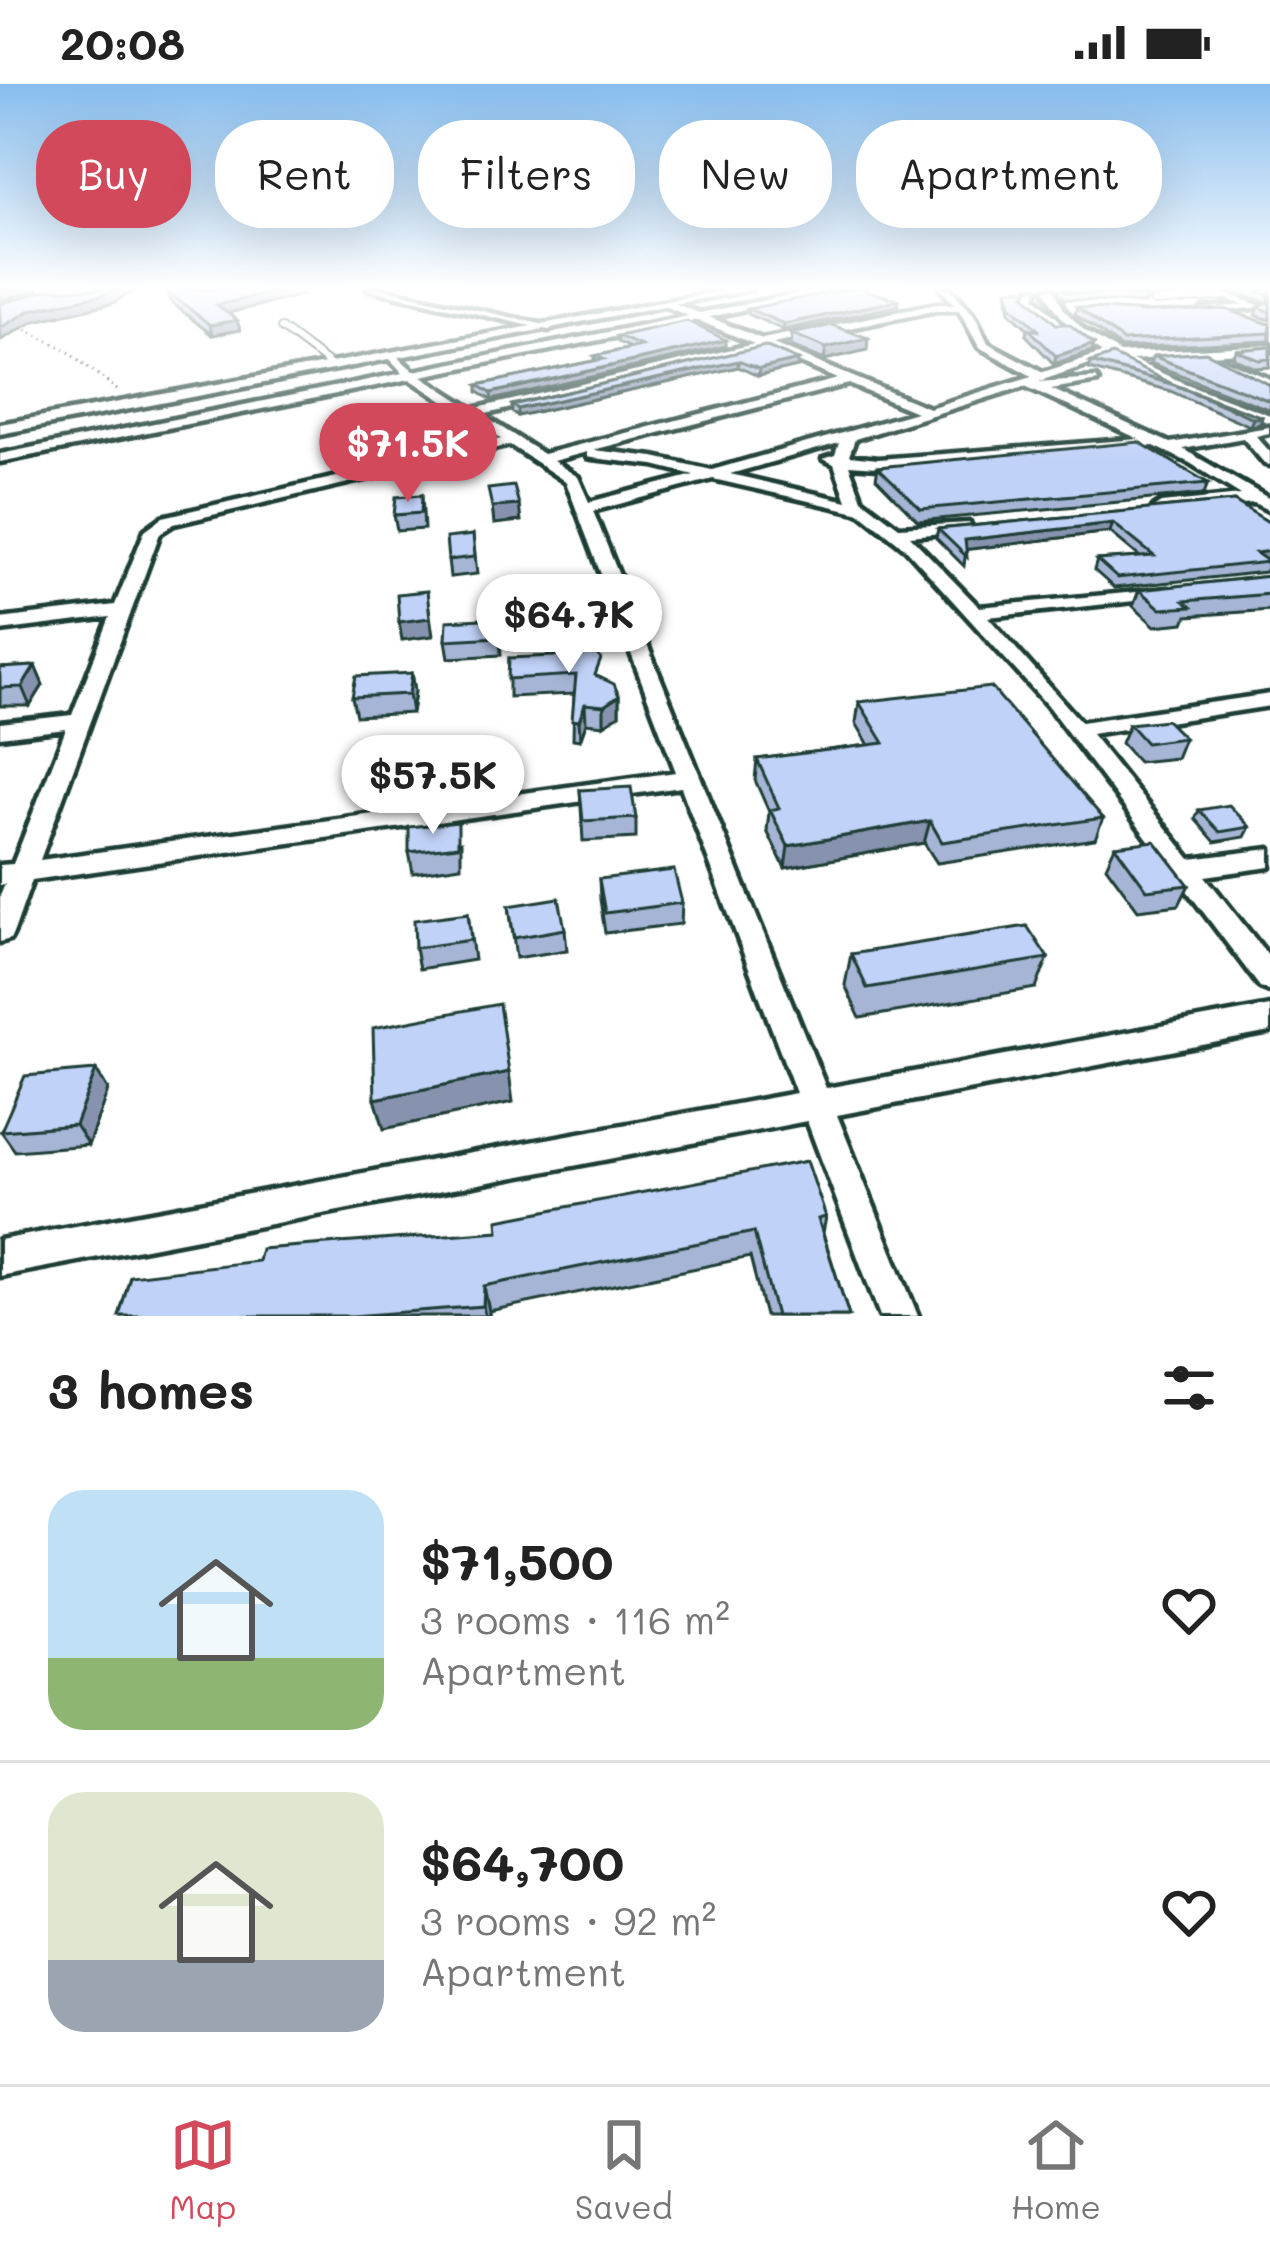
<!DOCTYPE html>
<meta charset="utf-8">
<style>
:root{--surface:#fff;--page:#f6f6f6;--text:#222;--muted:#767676;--line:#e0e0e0;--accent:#d1495b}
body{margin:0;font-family:Mali,sans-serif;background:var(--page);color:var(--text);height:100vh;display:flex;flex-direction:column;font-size:45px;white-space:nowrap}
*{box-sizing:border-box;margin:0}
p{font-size:39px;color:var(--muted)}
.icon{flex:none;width:66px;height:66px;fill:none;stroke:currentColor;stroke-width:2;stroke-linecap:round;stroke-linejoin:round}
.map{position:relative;height:1232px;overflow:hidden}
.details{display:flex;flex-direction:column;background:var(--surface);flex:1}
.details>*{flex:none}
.banner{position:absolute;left:36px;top:36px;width:1200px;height:108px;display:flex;gap:24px}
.price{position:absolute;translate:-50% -102px;padding:0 27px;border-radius:42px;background:#fff;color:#222;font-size:39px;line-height:78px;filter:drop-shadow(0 3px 6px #0008)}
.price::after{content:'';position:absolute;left:50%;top:72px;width:36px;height:27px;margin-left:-18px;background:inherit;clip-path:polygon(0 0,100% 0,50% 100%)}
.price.active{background:var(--accent);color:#fff}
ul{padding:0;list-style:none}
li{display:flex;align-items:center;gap:36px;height:300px;padding:0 48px}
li+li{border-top:3px solid var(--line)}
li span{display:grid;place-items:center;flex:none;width:336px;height:240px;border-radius:36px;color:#555}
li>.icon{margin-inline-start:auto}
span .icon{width:144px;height:144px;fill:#fffc;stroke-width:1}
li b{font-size:51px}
h2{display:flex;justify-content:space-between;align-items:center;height:144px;padding:0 48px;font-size:51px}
.pill{padding:0 42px;border-radius:48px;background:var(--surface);box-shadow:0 12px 48px #0002;font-size:42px;line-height:108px}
.pill.active{background:var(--accent);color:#fff}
.status{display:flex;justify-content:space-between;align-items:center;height:84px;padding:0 60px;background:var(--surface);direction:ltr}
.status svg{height:33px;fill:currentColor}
.menu{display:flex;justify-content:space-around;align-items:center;height:168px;border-top:3px solid var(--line);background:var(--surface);font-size:33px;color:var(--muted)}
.menu a{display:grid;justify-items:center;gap:6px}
.menu .active{color:var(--accent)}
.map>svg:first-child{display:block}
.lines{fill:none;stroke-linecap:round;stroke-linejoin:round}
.canal{fill:#96caf4;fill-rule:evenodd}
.service-casing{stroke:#1f3d34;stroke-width:10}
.minor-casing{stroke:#1f3d34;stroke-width:9}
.tertiary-casing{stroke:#1f3d34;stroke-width:9}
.path{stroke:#1f3d34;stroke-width:3;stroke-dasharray:1.5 4.5;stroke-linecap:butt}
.service{stroke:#fff;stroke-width:6}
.minor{fill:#fff;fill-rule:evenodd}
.tertiary{fill:#fff;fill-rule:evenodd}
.wall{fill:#a6b5d5;stroke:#1f3d34;stroke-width:3}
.shaded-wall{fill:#8793ae;stroke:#1f3d34;stroke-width:3}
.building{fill:#c1d2f8;stroke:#1f3d34;stroke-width:3}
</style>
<div class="status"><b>20:08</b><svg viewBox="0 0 49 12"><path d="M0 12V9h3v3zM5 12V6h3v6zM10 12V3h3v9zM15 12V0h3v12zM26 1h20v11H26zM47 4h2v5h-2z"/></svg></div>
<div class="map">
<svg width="1270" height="1232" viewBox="0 0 1270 1232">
<rect width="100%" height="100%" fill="#fff"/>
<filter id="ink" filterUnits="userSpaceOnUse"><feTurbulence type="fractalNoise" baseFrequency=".00833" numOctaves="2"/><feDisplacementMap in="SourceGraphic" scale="24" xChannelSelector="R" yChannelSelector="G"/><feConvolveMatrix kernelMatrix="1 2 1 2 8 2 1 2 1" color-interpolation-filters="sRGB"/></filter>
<g filter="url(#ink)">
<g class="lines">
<path class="canal" d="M 1037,205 L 1047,205 L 1052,220 L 1089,248 L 1089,254 C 1067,251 1043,227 1037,205 Z"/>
<defs>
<path id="service" d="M 1154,218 L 1224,212
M 281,244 L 333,283"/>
<path id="minor" d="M 368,205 L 384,205 L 554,243 L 549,246 Z
M 823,205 L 840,205 L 709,233 L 762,255 L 936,220 L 954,220 L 941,205 L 951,205 L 975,232 L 988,259 L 1043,288 L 1102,269 C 1076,250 1058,235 1045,205 L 1054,205 L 1064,226 L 1084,246 L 1120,269 L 1270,261 L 1270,267 L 1132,276 L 1184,299 L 1270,331 L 1270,339 L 1175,304 L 1110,273 L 1037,298 L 1096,294 L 1098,297 L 1051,305 L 1170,359 L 1269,343 L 1269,349 L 1256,352 L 1270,368 L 1270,381 L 1265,380 L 1243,354 L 1183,365 L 1270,415 L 1270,427 L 1254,419 L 1155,427 L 1153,424 L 1161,419 L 1241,411 L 1190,379 L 1154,362 L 878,383 L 849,381 L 862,415 L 899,443 L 969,439 L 971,442 L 963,447 L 910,452 L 979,523 L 1168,505 L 1171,509 L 1168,513 L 1162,514 L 988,533 L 1081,638 L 1270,610 L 1270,622 L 1091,650 L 1191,775 L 1270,765 L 1270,783 L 1205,792 L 1270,874 L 1270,907 L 1260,903 L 1047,621 L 906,465 L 861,429 L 713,395 L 593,427 L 826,1004 L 1270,922 L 1270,948 L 837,1031 L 918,1232 L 880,1232 L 807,1037 L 0,1192 L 0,1156 L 796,1009 L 681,703 L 32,796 L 14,847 L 10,855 L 0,858 L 0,812 L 5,800 L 0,801 L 0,781 L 13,780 L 66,645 L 0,653 L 0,639 L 72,631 L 110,533 L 0,547 L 0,535 L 115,521 L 145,446 L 163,433 L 501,355 L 410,295 L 0,378 L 0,370 L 403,289 L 387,272 L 393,269 L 414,287 L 688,232 L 665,222 L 668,217 L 699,229 ZM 936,226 L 959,226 L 979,263 L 1032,292 L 929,324 L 773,260 ZM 697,236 L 754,260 L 473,325 L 422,292 ZM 765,264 L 838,295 L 543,370 L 482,331 ZM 849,300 L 916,328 L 712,386 L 654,373 L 593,366 ZM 1025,302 L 1139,355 L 878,375 L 849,372 L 855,355 ZM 839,359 L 835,371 L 823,375 L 834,380 L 847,417 L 730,390 ZM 510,361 L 566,398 L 676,688 L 40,776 L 160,449 L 174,440 ZM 587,368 L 587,373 L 592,374 L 654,381 L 694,391 L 589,418 L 578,393 L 553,377 Z
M 1029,205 L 1037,205 L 1035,213 L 1060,237 L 1060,241 L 1052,241 L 1027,215 Z
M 1199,205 L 1211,205 L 1264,223 L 1199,229 L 1203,224 L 1244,221 Z
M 1220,274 L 1270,295 L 1270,304 L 1216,279 L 1214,277 Z"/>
<path id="tertiary" d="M 732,205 L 752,205 L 0,350 L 0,340 Z"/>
</defs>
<use href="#service" class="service-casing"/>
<use href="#minor" class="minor-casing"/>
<use href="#tertiary" class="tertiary-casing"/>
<path class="path" d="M 21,243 L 65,265 L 117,306"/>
<use href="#service" class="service"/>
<use href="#minor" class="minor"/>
<use href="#tertiary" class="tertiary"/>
</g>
<path class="wall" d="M 164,205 L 301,205 L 302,211 L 228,229 L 240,246 L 212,251 L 171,218 Z
M 1007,205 L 1028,205 L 1026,212 L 1056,240 L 1094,260 L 1092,267 L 1054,280 L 1026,251 L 1028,245 L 1010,228 Z
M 1057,205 L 1190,205 L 1152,211 L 1144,220 L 1064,215 Z
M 1224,205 L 1270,205 L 1270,236 L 1256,231 L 1259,223 L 1266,218 Z
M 899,216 L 898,222 L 783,246 L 748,230 L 748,225 Z
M 1077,223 L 1270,240 L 1270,257 L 1121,264 L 1075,230 Z
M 792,250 L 867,266 L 824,276 L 791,262 Z
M 618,252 L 726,262 L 492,316 L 478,308 L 478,301 L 595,277 L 595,272 L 631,264 L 618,258 Z
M 765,262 L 797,283 L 758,292 L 738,283 L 518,332 L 512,328 L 512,321 Z
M 1270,263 L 1270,283 L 1256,284 L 1234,274 L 1236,266 Z
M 1153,272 L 1270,301 L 1270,326 L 1150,279 Z
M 1091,278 L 1175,301 L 1262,333 L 1260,340 L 1250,342 L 1170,307 L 1089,285 Z
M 878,383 L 1208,399 L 1204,410 L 918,437 L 876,394 Z
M 422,411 L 424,445 L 397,447 L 394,431 Z
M 1234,417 L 1270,439 L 1270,477 L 1267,477 L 1269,478 L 1265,488 L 1114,504 L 1094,486 L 1097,476 L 1140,473 L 1110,448 L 966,465 L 964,482 L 936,454 L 938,445 Z
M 473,451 L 477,490 L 450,493 L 448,476 Z
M 1270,492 L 1270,526 L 1187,532 L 1184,539 L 1155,542 L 1133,522 L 1139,506 Z
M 508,501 L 543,519 L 544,537 L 516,540 L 510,519 Z
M 499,534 L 501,571 L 449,574 L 446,556 Z
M 509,574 L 601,594 L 619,612 L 619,631 L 604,641 L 586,639 L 580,656 L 573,655 L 574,610 L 509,613 Z
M 35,582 L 43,601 L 30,622 L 0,622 L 0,584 Z
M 412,589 L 415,607 L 412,629 L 356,632 L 352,613 Z
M 859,618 L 1103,734 L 1095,755 L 937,779 L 924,759 L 785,784 L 767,747 L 769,728 L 755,696 L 757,675 L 869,661 L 856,639 Z
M 1129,640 L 1184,654 L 1176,674 L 1138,678 L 1121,659 Z
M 580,706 L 636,734 L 636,754 L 583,757 Z
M 1199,726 L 1250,743 L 1245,753 L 1215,758 L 1195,735 Z
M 461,758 L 461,782 L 413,789 L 409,768 Z
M 1115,762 L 1189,801 L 1179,821 L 1138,826 L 1106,782 Z
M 599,795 L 682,819 L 681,840 L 605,849 L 600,815 Z
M 509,822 L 565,845 L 567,866 L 516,874 Z
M 468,829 L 474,876 L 419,885 L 415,864 Z
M 851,870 L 1048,874 L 1036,904 L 860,934 L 845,901 Z
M 108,1006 L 88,1061 L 15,1067 L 1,1047 Z
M 826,1133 L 823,1149 L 849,1232 L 765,1232 L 750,1173 L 489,1227 L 489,1232 L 119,1232 Z"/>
<path class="shaded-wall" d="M 6,205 L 39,205 L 0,217 L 0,206 Z
M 118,205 L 137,205 L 113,219 L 35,237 L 1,256 L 0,244 L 31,226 Z
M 288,205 L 301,205 L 302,211 L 220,231 L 217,221 Z
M 1154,205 L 1190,205 L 1152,211 L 1144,220 L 1146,213 Z
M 899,216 L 898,222 L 783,246 L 784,240 Z
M 237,236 L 240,246 L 212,251 L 210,241 Z
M 868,254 L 867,266 L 824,276 L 826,264 Z
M 726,256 L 726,262 L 492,316 L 491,309 Z
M 1094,260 L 1092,267 L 1054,280 L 1056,272 Z
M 798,276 L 797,283 L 758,292 L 759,285 Z
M 738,277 L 738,283 L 518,332 L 518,325 Z
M 1262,333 L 1260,340 L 1250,342 L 1253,334 Z
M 519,421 L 521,437 L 494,440 L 492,423 Z
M 1113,439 L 1110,448 L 963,466 L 965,456 Z
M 1270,467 L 1270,477 L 1252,479 L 1256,469 Z
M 543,519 L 544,537 L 516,540 L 515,523 Z
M 429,524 L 433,552 L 402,556 L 399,538 Z
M 35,582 L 43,601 L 30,622 L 22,603 Z
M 412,589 L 415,607 L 412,629 L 409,610 Z
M 619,612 L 619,631 L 604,641 L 604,622 Z
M 585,620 L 586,639 L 580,656 L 579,637 Z
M 930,737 L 924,759 L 785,784 L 788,762 Z
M 96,986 L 108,1006 L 88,1061 L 75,1041 Z
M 509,988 L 513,1018 L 384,1045 L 375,1015 Z
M 484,1202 L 489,1227 L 489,1232 L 485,1232 L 483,1222 Z"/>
<path class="building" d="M 49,205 L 118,205 L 110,209 L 31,226 L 0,244 L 0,220 Z
M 166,205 L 288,205 L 217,221 L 237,236 L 210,241 L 168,208 Z
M 846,205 L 862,205 L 899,216 L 784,240 L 748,225 Z
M 1008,205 L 1027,205 L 1025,211 L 1056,240 L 1069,240 L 1094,260 L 1056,272 L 1028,244 L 1040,247 L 1011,221 Z
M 1063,205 L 1154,205 L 1146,213 L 1066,208 Z
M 1249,205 L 1270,205 L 1270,228 L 1259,223 L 1269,217 L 1269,211 Z
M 1077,223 L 1146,228 L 1225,225 L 1270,240 L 1270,249 L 1123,257 Z
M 687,237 L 726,256 L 491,309 L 478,301 L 603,275 L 595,272 L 641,262 L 618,252 Z
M 832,241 L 868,254 L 826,264 L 792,250 Z
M 765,262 L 798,276 L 759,285 L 738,277 L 518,325 L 512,321 Z
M 1270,263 L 1270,275 L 1259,276 L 1236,266 Z
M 1206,268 L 1270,301 L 1270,317 L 1153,272 Z
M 1112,271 L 1175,301 L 1262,333 L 1253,334 L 1173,300 L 1091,278 Z
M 1139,358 L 1208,399 L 921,425 L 878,383 Z
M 514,402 L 519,421 L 492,423 L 488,405 Z
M 422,411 L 421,429 L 394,431 L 396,413 Z
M 1234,417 L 1270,439 L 1270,467 L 1256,469 L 1269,478 L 1117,494 L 1097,476 L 1154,472 L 1113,439 L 965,456 L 967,473 L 938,445 Z
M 473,451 L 475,473 L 448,476 L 446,454 Z
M 1270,492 L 1270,510 L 1184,517 L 1191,523 L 1161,525 L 1139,506 Z
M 535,498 L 543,519 L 515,523 L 508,501 Z
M 427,507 L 430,534 L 399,538 L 397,510 Z
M 499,534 L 499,553 L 446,556 L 447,537 Z
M 571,564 L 596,569 L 601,575 L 595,591 L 614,600 L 619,612 L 604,622 L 585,620 L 579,637 L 572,636 L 576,591 L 508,595 L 509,574 L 554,572 Z
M 35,582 L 22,603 L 0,604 L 0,584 Z
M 412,589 L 409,610 L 352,613 L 356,592 Z
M 991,603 L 1103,734 L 942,758 L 930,737 L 788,762 L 770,726 L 779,724 L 757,675 L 884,659 L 859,618 Z
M 1166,636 L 1184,654 L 1146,659 L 1129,640 Z
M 631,703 L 636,734 L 583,737 L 580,706 Z
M 1229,721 L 1250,743 L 1220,748 L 1199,726 Z
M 458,738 L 458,762 L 409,768 L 409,743 Z
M 1155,757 L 1189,801 L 1147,806 L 1115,762 Z
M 674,786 L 682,819 L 605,829 L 599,795 Z
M 559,814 L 565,845 L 514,854 L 509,822 Z
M 468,829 L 471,856 L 415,864 L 414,836 Z
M 1027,842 L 1048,874 L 867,904 L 851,870 Z
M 499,920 L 509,988 L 375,1015 L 373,944 Z
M 96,986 L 75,1041 L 1,1047 L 25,992 Z
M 807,1077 L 826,1133 L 818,1135 L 849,1232 L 776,1232 L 754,1148 L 484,1202 L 483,1222 L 352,1232 L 119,1232 L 130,1192 L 258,1177 L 261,1165 L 499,1147 L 498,1136 Z"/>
</g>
<linearGradient id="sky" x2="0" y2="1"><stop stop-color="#87bded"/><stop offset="0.54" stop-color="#fff"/><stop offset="1" stop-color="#fff" stop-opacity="0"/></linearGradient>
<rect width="1270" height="377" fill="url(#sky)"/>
</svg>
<b class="price active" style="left:408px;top:421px">$71.5K</b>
<b class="price" style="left:569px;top:592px">$64.7K</b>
<b class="price" style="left:433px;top:753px">$57.5K</b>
<div class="banner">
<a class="pill active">Buy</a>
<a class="pill">Rent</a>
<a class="pill">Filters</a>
<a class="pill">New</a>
<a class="pill">Apartment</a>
</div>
</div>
<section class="details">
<h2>3 homes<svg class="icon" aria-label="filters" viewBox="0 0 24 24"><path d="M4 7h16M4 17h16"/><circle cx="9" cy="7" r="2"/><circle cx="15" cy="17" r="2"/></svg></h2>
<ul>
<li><span style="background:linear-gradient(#bfe0f5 70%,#8fb573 0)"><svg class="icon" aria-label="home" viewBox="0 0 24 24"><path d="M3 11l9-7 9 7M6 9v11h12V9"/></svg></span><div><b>$71,500</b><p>3 rooms · 116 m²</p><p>Apartment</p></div><svg class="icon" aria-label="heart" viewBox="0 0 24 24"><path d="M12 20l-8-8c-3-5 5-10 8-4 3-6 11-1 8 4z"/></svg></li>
<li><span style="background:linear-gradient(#dfe7d0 70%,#9aa5b1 0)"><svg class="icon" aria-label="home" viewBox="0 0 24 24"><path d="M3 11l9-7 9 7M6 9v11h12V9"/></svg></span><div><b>$64,700</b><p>3 rooms · 92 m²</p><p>Apartment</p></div><svg class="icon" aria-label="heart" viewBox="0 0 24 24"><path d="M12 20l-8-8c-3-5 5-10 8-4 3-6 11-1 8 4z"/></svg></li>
</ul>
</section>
<nav class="menu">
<a class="active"><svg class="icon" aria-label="map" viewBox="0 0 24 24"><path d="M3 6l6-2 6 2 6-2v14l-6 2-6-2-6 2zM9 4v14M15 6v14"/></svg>Map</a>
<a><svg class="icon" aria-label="saved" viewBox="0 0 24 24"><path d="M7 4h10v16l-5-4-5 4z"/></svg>Saved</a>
<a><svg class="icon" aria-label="home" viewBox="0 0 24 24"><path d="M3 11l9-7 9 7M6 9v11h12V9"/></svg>Home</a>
</nav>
